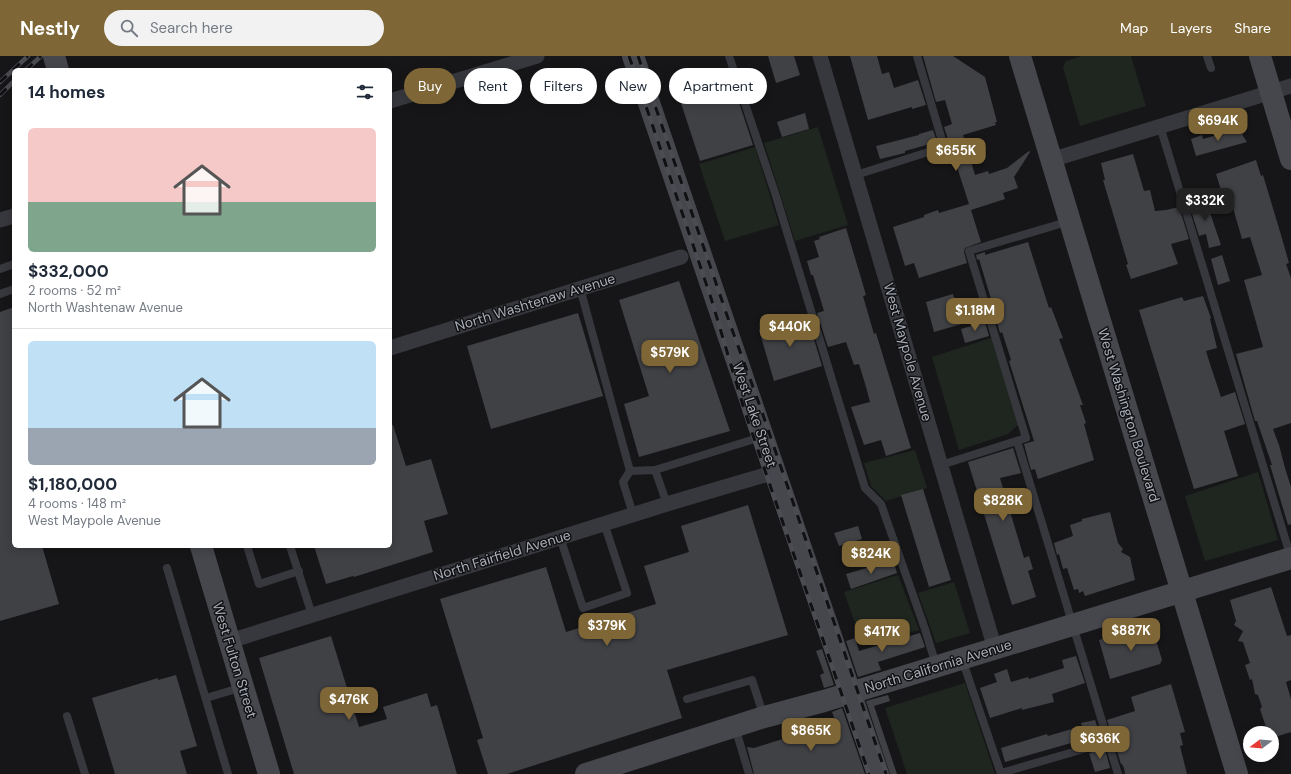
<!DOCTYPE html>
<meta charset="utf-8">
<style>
:root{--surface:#fff;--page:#f2f2f3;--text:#1f2937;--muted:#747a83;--line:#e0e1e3;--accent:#7e6636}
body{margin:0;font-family:"DM Sans",sans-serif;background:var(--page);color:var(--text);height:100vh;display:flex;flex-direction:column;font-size:15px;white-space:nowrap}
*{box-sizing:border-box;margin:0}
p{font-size:13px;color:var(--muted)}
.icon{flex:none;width:22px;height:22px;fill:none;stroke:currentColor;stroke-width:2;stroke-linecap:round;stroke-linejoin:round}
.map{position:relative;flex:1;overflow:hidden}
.drawer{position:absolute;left:12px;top:12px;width:380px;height:480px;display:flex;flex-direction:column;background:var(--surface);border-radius:6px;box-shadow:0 2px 10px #0003}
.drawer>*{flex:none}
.hud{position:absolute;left:404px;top:12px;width:380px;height:36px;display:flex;gap:8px}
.needle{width:26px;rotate:254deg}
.tools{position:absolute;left:1243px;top:670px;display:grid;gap:8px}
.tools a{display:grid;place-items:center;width:36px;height:36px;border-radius:50%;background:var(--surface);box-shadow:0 2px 10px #0003;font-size:20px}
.price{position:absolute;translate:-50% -34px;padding:0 9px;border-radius:8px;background:var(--accent);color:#fff;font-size:13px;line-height:26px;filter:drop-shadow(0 1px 2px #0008)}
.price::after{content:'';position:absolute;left:50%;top:24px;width:12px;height:9px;margin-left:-6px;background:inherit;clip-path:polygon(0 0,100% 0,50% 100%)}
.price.active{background:#222;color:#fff}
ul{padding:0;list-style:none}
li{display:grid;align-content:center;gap:8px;height:212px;padding:0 16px}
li+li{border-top:1px solid var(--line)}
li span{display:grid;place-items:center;height:124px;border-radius:6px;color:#555}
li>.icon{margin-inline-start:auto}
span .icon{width:72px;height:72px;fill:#fffc;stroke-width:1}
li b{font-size:17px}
h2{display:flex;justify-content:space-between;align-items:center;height:48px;padding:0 16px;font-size:17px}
.pill{padding:0 14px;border-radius:18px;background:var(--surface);box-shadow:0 2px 10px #0003;font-size:14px;line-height:36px}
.pill.active{background:var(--accent);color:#fff}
header{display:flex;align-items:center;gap:24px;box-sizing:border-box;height:56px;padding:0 20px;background:var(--accent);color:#fff}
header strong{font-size:19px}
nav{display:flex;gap:22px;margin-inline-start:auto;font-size:14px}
.search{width:280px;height:36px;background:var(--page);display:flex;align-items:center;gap:10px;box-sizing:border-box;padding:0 14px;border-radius:22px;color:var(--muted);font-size:15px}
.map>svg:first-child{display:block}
.green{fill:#1e261f}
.building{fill:#404145}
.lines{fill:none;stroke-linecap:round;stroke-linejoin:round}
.lane{stroke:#37383d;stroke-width:8}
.street{stroke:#37383d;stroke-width:15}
.secondary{stroke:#45474d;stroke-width:22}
.rail-casing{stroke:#4a4c52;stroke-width:4.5}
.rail{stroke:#111113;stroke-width:3;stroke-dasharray:9;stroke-linecap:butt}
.labels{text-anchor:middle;stroke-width:3;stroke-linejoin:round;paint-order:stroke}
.street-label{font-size:14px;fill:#a8adb8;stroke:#111113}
</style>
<header>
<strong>Nestly</strong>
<div class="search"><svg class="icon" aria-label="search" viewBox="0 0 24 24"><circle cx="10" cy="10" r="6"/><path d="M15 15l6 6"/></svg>Search here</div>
<nav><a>Map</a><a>Layers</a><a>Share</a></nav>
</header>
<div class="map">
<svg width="1291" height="718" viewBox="0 0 1291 718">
<rect width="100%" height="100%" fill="#161618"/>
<path class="green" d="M 1082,0 L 1131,0 L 1146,50 L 1080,70 L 1063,11 L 1066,5 Z
M 818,71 L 848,169 L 795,185 L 764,87 Z
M 755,91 L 779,169 L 725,185 L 699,108 Z
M 994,281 L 1019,368 L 1008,378 L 959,394 L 932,301 Z
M 915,394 L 927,432 L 886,445 L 871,430 L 864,407 Z
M 1258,416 L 1278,484 L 1205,505 L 1185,440 Z
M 898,519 L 919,574 L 863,590 L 844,536 Z
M 954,526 L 970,577 L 936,587 L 918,537 Z
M 965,627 L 995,718 L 907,718 L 885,652 Z"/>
<path class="building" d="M 768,0 L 794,0 L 800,19 L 776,27 Z
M 850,0 L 877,0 L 882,18 L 889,16 L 894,32 L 918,24 L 926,49 L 912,53 L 912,51 L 868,64 Z
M 923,0 L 953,0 L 985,21 L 997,66 L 995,66 L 996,69 L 963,79 L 975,119 L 988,115 L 989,118 L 1007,112 L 1029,95 L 1030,96 L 1014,121 L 1018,132 L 1003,137 L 1005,143 L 971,154 L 981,186 L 965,192 L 964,196 L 967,207 L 919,222 L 914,207 L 905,210 L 893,171 L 924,161 L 924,159 L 938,154 L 939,157 L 969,148 L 944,71 L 952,68 L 945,44 L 936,46 Z
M 731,22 L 753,89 L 700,105 L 678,38 Z
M 805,57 L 809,73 L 782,81 L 777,66 Z
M 1241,72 L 1243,80 L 1247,86 L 1196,100 L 1191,83 L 1202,79 L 1203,83 Z
M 933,74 L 937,86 L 905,95 L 905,97 L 880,103 L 876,90 L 919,79 L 919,78 Z
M 1133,98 L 1144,135 L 1150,134 L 1155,155 L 1166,154 L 1179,151 L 1189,183 L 1171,188 L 1178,208 L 1131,223 L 1126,209 L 1128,208 L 1103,124 L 1105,124 L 1101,107 Z
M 1256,104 L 1261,120 L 1263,119 L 1281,179 L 1289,207 L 1286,208 L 1291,222 L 1291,367 L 1273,373 L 1279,389 L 1285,412 L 1291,431 L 1291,468 L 1288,469 L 1270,409 L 1272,409 L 1257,365 L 1255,365 L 1236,298 L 1263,291 L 1244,224 L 1262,219 L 1250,181 L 1242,183 L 1231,145 L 1225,147 L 1216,118 Z
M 1205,142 L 1221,189 L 1209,192 L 1206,178 L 1199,180 L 1189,148 Z
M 846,172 L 861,222 L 866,239 L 863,240 L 874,278 L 876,277 L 911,392 L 886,400 L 881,384 L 864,389 L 851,351 L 870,346 L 866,331 L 859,308 L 854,309 L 846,286 L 828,291 L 817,257 L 824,255 L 813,219 L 811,219 L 807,205 L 819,201 L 814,185 L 820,183 L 819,181 Z
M 1028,186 L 1049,252 L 1051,251 L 1063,282 L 1059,283 L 1083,349 L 1080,349 L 1086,367 L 1084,368 L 1094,404 L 1038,423 L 1035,413 L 1031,414 L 1024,388 L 1034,385 L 1009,305 L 1011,304 L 1004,282 L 1002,276 L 1000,277 L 996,263 L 997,263 L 979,203 L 977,204 L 976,199 L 985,196 L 985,199 Z
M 1222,199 L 1230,225 L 1218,229 L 1211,203 Z
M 679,225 L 730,375 L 639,401 L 624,348 L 649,340 L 619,244 Z
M 953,238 L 962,268 L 934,276 L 926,246 Z
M 1203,240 L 1211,262 L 1210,263 L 1217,292 L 1206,295 L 1211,311 L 1221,341 L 1235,336 L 1245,368 L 1224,375 L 1238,420 L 1194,433 L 1139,254 L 1182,241 L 1184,245 Z
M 14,251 L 14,490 L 42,490 L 59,548 L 0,565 L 0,256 Z
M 578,257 L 603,340 L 491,373 L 467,290 Z
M 807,260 L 822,310 L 774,325 L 759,274 Z
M 985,266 L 989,280 L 965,287 L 961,273 Z
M 390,369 L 393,369 L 406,410 L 431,403 L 448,458 L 424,465 L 433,496 L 354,521 L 353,520 L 326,528 L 314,490 L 390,490 Z
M 1013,392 L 1021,417 L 1000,422 L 1024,502 L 1029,500 L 1033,513 L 1028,515 L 1036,541 L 1012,549 L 968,406 Z
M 923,433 L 951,524 L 929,531 L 901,439 Z
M 748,449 L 788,579 L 667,614 L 682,662 L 507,718 L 488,718 L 477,684 L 483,682 L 440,543 L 546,511 L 566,576 L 656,548 L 644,510 L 689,496 L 681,470 Z
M 1110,456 L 1118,487 L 1123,493 L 1121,496 L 1130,501 L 1135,524 L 1085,540 L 1083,535 L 1079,537 L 1078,533 L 1074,534 L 1067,512 L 1063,513 L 1059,498 L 1057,499 L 1054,487 L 1073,480 L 1070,469 L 1082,465 L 1082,463 Z
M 858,470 L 862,483 L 839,490 L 834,477 Z
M 893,504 L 897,517 L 851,533 L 846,518 L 870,511 L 870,513 Z
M 1271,531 L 1287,580 L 1291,579 L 1291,624 L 1286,626 L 1291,643 L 1291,676 L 1272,682 L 1272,677 L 1268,677 L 1260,653 L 1262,651 L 1258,639 L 1255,638 L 1252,623 L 1250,624 L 1245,609 L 1250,607 L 1243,586 L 1238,585 L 1243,575 L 1234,569 L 1236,565 L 1230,544 Z
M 1147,569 L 1152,571 L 1162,604 L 1160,608 L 1110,623 L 1099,584 Z
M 920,577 L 925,591 L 878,606 L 881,614 L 858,621 L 846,585 L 855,582 L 859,595 Z
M 331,580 L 359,671 L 387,663 L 383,651 L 427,637 L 431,651 L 437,649 L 457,718 L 294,718 L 259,602 Z
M 822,593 L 834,629 L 824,632 L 820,619 L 824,617 L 816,595 Z
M 1076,600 L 1085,627 L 1052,638 L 1054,646 L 1022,654 L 1022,652 L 990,662 L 980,632 L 997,626 L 994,618 L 1007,613 L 1011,626 L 1028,621 L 1029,623 L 1064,612 L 1062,604 Z
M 176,619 L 197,690 L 180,695 L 187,718 L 115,718 L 92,642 L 158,622 L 158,624 Z
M 1171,628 L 1185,676 L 1180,677 L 1183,689 L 1180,690 L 1187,718 L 1125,718 L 1124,712 L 1122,708 L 1121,708 L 1107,664 L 1135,655 L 1131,641 Z
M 888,639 L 890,645 L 874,650 L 897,718 L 890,718 L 866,645 Z
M 842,652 L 865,718 L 754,718 L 747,691 L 754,692 L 824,670 L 826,668 L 835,664 L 832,656 Z
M 1095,664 L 1101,682 L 1086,687 L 1085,683 L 1005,706 L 1001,692 L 1047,678 L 1048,680 L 1082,670 L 1081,667 Z
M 1105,693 L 1110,712 L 1095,716 L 1089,697 Z"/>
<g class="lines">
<path class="lane" d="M 729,0 L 776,140 L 865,432 L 881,448 L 925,573 L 936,609
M 1207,0 L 1211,12
M 1160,70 L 1291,502
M 856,119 L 944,91 L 917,0
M 0,213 L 14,208
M 580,232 L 630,415
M 0,238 L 14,233
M 1017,385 L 1118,718
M 941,409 L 1026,382 L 969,195 L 1070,165
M 655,414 L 761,381
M 633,458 L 623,426 L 630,415 L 655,414 L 667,448
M 560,481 L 583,552 L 627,537 L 604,467
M 247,490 L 259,528 L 299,515
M 290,490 L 312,559
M 167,512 L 228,718
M 962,603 L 1001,718
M 206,642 L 243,631
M 687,643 L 752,624 L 764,661
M 67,660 L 85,718
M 735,671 L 749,718
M 1001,717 L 1108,686"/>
<path class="street" d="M 820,0 L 995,593
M 390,45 L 537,0
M 1051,104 L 1291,30
M 0,164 L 14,160
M 390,292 L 681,201
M 230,585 L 667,448 L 775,416"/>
<path class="secondary" d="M 54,0 L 58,14
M 633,0 L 878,718
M 1020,0 L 1237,718
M 1260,0 L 1291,103
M 201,490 L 269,718
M 586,718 L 764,661 L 824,645 L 1291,502"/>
<defs>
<path id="rail" d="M 629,0 L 711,242 L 745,356 L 869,718
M 638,0 L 730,268 L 761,353 L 886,718
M 26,14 L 41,0
M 0,26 L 28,0
M 0,39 L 14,25"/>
</defs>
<use href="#rail" class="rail-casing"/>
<use href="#rail" class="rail"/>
</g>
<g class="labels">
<g class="street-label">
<text transform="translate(535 246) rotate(-17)" y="5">North Washtenaw Avenue</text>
<text transform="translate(908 296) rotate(74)" y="5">West Maypole Avenue</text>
<text transform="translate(755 359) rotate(71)" y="5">West Lake Street</text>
<text transform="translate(1129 359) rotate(73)" y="5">West Washington Boulevard</text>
<text transform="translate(502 499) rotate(-17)" y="5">North Fairfield Avenue</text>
<text transform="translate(235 604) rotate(73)" y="5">West Fulton Street</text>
<text transform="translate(938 610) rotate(-17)" y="5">North California Avenue</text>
</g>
</g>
</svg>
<div class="tools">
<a><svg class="needle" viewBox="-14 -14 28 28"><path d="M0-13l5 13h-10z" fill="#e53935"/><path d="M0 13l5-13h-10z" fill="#747a83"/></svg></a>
</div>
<b class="price" style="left:1218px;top:86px">$694K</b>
<b class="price" style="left:956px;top:116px">$655K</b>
<b class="price active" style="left:1205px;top:166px">$332K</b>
<b class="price" style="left:975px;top:276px">$1.18M</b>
<b class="price" style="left:790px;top:292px">$440K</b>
<b class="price" style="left:670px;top:318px">$579K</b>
<b class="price" style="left:1003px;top:466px">$828K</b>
<b class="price" style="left:871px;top:519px">$824K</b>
<b class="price" style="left:607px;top:591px">$379K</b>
<b class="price" style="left:1131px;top:596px">$887K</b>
<b class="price" style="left:882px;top:597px">$417K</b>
<b class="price" style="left:349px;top:665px">$476K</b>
<b class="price" style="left:811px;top:696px">$865K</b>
<b class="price" style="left:1100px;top:704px">$636K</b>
<div class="hud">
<a class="pill active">Buy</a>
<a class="pill">Rent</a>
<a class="pill">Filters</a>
<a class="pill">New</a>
<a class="pill">Apartment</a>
</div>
<section class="drawer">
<h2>14 homes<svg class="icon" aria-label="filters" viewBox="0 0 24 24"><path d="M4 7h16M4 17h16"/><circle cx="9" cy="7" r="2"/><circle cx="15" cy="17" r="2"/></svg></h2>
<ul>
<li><span style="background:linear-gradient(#f6c9c9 60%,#7fa58c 0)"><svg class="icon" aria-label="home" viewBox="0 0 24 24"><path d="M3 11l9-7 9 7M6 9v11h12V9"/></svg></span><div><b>$332,000</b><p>2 rooms · 52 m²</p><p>North Washtenaw Avenue</p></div></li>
<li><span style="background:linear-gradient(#bfe0f5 70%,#9aa5b1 0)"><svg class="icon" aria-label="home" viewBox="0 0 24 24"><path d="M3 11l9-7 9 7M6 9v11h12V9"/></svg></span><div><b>$1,180,000</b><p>4 rooms · 148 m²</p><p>West Maypole Avenue</p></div></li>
</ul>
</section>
</div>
